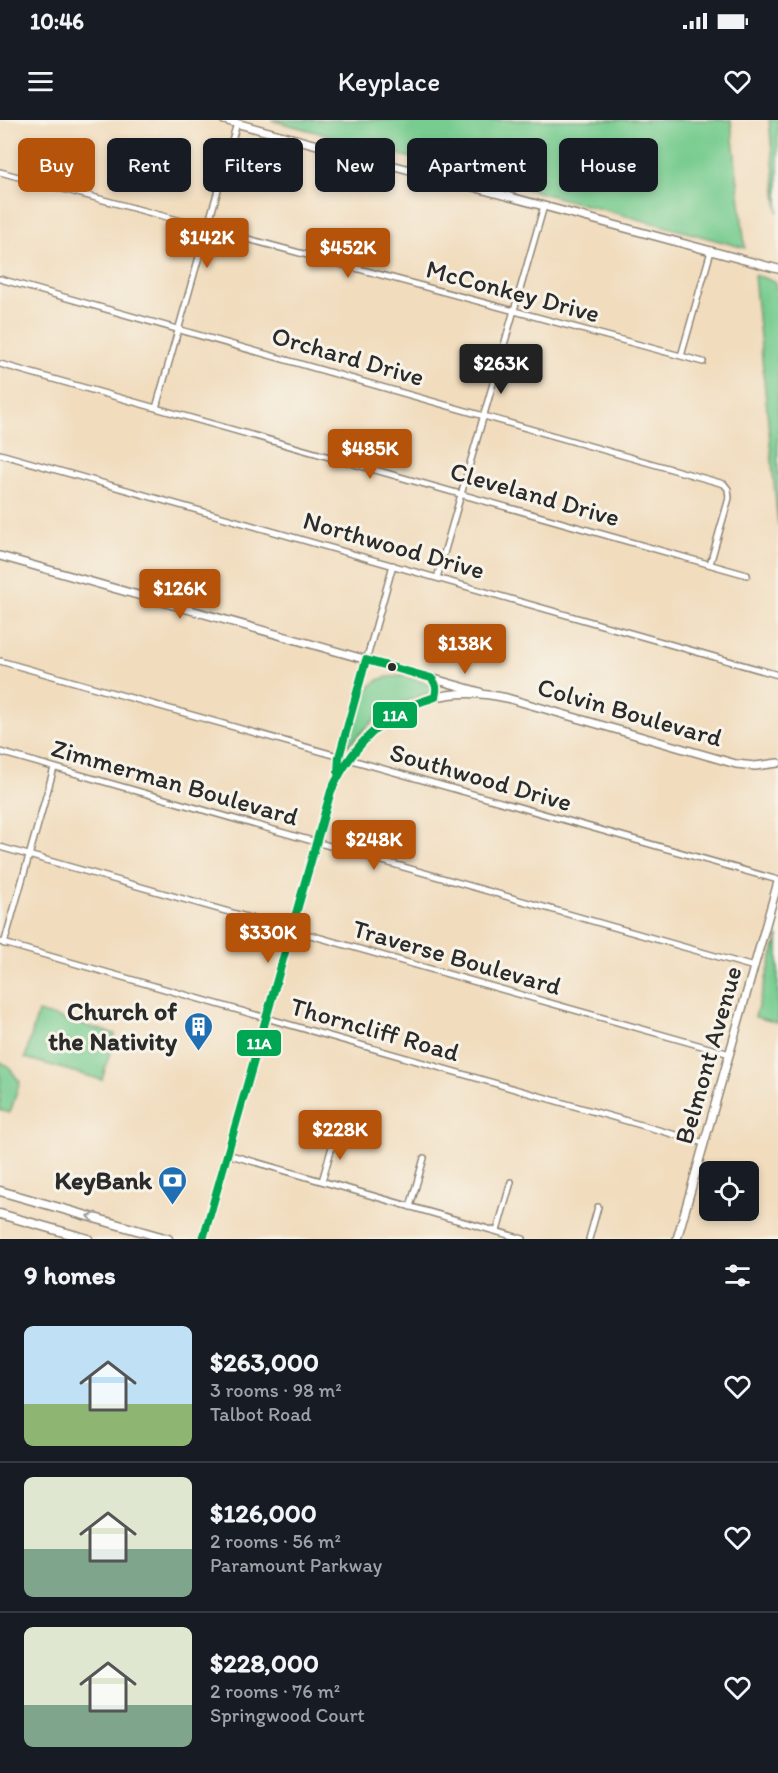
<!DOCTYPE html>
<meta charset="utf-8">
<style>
:root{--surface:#171b24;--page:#242831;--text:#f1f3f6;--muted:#9ea1a6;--line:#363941;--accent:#b45309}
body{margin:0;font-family:Itim,sans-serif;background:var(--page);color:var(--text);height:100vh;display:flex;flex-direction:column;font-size:22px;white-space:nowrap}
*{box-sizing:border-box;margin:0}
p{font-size:20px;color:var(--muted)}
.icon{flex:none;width:33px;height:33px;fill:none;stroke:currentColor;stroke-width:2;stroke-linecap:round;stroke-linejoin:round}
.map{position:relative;height:1119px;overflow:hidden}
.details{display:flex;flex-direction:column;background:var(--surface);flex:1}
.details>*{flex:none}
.guide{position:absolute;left:18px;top:18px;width:742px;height:54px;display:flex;gap:12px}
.buttons{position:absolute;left:699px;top:1041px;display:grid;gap:12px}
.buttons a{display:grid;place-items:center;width:60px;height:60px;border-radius:9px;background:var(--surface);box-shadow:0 3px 9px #0003;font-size:30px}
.price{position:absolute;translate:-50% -51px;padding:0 14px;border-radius:6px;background:var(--accent);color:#fff;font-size:20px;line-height:39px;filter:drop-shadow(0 2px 3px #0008)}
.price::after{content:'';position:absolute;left:50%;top:36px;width:18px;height:14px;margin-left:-9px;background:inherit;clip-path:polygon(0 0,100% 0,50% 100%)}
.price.selected{background:#222;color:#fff}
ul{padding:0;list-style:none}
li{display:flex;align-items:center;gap:18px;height:150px;padding:0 24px}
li+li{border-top:2px solid var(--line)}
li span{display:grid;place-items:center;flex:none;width:168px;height:120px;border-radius:9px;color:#555}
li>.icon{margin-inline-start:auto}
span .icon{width:72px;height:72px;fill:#fffc;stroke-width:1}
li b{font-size:26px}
h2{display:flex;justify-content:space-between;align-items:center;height:72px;padding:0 24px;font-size:26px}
.chip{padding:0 21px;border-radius:9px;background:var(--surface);box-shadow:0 3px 9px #0003;font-size:21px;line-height:54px}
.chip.selected{background:var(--accent);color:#fff}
.status{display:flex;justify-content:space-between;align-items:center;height:42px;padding:0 30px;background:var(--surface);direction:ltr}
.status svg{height:16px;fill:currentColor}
header{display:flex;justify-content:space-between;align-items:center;height:78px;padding:0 24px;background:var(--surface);font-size:27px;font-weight:600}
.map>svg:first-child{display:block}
.green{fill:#78cc90;stroke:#527c5e;stroke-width:1.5}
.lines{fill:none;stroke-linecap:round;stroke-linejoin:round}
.minor-casing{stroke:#8e8474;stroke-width:8}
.tertiary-casing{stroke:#8e8474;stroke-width:10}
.primary-casing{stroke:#8e8474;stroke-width:11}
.minor{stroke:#fff;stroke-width:5}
.tertiary{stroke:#fff;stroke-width:7}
.primary{stroke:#fff;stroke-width:8}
.bus-1-casing{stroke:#f7f3e8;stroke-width:12}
.bus-1{stroke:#00a651;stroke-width:8}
.oneway{stroke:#a0a0a0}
.bus-dot{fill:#2b2b2b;stroke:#f7f3e8;stroke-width:2}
.labels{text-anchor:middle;stroke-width:6;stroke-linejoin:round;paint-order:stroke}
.street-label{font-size:26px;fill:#2b2b2b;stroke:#f7f3e8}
.poi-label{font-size:26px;font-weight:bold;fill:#2b2b2b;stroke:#f7f3e8;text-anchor:end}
.line-badge{stroke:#f7f3e8;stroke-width:2}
.badge-label{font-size:16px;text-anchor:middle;font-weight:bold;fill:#fff}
</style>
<div class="status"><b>10:46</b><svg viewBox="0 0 49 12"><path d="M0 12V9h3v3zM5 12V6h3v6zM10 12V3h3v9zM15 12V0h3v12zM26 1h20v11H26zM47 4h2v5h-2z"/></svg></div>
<header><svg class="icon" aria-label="menu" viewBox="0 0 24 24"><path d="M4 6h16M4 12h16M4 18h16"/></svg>Keyplace<svg class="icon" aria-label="heart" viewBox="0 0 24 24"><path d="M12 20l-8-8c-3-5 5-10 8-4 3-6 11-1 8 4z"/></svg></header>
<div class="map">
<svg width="778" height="1119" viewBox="0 0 778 1119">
<rect width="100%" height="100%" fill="#f7f3e8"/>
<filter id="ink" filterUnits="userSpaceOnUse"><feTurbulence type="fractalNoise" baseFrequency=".0167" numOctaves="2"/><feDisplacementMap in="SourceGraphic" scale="12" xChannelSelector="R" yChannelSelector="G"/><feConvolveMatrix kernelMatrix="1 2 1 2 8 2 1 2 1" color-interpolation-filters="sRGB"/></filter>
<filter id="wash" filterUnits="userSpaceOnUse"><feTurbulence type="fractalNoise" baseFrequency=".008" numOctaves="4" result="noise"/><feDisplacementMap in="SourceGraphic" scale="24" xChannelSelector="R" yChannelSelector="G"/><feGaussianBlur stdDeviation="1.35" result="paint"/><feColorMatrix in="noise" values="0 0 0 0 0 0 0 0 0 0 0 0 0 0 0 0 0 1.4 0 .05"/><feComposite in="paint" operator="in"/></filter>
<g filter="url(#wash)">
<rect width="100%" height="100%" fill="#f1dcbd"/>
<path class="green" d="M 271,0 L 731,0 L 745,128 Z
M 769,0 L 778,0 L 778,93 Z
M 754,155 L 775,161 L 778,188 L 778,405 Z
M 402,556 L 429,564 L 431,567 L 430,572 L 400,584 L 377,597 L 348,626 L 347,625 C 354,601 358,563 388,557 C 392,556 398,557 402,556 Z
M 778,816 L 778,903 L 755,897 Z
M 38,892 L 115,914 L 102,960 L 25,938 Z
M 0,942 L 7,945 L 20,962 L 10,993 L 0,990 Z"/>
</g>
<g filter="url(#ink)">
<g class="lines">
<defs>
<path id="minor" d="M 0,52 L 703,242
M 0,159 L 724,364 L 728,369 L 729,378 L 710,444
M 681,236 L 711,131
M 0,244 L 747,455
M 156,288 L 237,3
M 0,334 L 778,555
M 437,458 L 544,86
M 0,541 L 778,760
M 0,632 L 754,847
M 338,653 L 339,637 L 393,445
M 0,727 L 730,934
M 0,822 L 704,1023
M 4,824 L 54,648
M 227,1034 L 523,1119
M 322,1061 L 336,1013
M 410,1087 L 424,1038
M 497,1111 L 511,1062
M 589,1119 L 598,1087"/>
<path id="tertiary" d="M 224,0 L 778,149
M 0,436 L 480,572
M 432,558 C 438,564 437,569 435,577
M 203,1119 L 331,671 C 349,628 388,590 433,578 C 457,571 483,573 507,578 L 736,644 L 755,646 L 778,643
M 677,1119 L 778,762"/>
<path id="primary" d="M 0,1071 L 168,1119
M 0,1094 L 88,1119"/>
</defs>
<use href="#minor" class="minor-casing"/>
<use href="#tertiary" class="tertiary-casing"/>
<use href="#primary" class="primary-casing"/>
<use href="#minor" class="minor"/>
<use href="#tertiary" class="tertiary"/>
<use href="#primary" class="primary"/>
<defs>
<path id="bus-1" d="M 203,1119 L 331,671 C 347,637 371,607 405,589 C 414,583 425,581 435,577 C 437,569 437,564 431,558 L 366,540 L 339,637 L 338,653"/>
</defs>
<use href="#bus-1" class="bus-1-casing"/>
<use href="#bus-1" class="bus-1"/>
</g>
<defs><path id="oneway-chevron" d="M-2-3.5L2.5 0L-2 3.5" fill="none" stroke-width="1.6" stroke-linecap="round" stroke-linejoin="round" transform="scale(1.5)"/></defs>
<use class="oneway" href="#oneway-chevron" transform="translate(92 1097) rotate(-164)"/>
</g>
<defs>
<symbol id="building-pin" viewBox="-11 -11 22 30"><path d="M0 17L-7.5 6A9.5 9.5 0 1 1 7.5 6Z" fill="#1f6fb2" stroke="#f7f3e8"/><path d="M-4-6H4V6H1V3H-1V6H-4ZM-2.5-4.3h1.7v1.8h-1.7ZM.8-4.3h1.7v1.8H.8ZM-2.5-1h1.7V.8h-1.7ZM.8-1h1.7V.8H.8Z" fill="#fff"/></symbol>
<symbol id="bank-pin" viewBox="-11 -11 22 30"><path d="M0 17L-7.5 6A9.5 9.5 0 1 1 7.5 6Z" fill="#1f6fb2" stroke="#f7f3e8"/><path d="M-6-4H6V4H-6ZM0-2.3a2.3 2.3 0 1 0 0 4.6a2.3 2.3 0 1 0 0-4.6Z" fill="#fff"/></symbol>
</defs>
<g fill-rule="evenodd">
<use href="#building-pin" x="182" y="890" width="33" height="45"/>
<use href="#bank-pin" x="156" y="1044" width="33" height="45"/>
</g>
<circle class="bus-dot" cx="392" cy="547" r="5"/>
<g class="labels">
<g class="street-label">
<text transform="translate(513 171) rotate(15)" y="9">McConkey Drive</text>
<text transform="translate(348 236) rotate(16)" y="9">Orchard Drive</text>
<text transform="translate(535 374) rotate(16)" y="9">Cleveland Drive</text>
<text transform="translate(394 425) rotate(16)" y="9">Northwood Drive</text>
<text transform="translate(630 592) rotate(16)" y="9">Colvin Boulevard</text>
<text transform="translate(481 657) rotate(16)" y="9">Southwood Drive</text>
<text transform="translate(175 662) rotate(16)" y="9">Zimmerman Boulevard</text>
<text transform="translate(457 837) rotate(16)" y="9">Traverse Boulevard</text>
<text transform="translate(375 909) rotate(16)" y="9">Thorncliff Road</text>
<text transform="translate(708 935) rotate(-74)" y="9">Belmont Avenue</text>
</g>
<g class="poi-label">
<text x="177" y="900">Church of<tspan x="177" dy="30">the Nativity</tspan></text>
<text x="152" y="1069">KeyBank</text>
</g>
</g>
<g class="line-badge">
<rect x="372" y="581" width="46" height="28" rx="6" fill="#00a651"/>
<rect x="236" y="909" width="46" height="28" rx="6" fill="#00a651"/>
</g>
<g class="badge-label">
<text x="395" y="601">11A</text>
<text x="259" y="929">11A</text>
</g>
</svg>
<div class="buttons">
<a><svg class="icon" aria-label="locate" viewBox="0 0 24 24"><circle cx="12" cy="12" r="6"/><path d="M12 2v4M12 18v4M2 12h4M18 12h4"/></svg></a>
</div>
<b class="price" style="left:207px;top:149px">$142K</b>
<b class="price" style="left:348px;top:159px">$452K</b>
<b class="price selected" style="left:501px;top:275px">$263K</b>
<b class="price" style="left:370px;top:360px">$485K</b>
<b class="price" style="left:180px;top:500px">$126K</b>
<b class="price" style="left:465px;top:555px">$138K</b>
<b class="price" style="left:374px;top:751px">$248K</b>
<b class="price" style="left:268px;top:844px">$330K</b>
<b class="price" style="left:340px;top:1041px">$228K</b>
<div class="guide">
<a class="chip selected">Buy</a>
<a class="chip">Rent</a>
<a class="chip">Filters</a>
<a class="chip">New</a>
<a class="chip">Apartment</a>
<a class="chip">House</a>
</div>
</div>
<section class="details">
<h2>9 homes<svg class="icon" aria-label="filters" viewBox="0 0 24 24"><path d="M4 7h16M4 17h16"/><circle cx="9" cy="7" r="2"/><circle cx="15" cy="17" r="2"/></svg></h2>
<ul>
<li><span style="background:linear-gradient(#bfe0f5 65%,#8fb573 0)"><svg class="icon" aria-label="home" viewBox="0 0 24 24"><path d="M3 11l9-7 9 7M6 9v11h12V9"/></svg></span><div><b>$263,000</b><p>3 rooms · 98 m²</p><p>Talbot Road</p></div><svg class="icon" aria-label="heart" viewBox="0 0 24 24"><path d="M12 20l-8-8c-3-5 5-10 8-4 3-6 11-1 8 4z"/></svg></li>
<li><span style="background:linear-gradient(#dfe7d0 60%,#7fa58c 0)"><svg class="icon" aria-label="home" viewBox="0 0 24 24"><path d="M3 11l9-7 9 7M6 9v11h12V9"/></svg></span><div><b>$126,000</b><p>2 rooms · 56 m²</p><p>Paramount Parkway</p></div><svg class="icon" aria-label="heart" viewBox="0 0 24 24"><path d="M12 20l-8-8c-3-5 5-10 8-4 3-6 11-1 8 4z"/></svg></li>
<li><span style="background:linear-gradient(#dfe7d0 65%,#7fa58c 0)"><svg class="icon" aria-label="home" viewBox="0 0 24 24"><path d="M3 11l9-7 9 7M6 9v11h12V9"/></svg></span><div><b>$228,000</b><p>2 rooms · 76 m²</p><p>Springwood Court</p></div><svg class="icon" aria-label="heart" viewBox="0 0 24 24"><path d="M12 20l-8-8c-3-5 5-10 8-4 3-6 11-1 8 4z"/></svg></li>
</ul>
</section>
